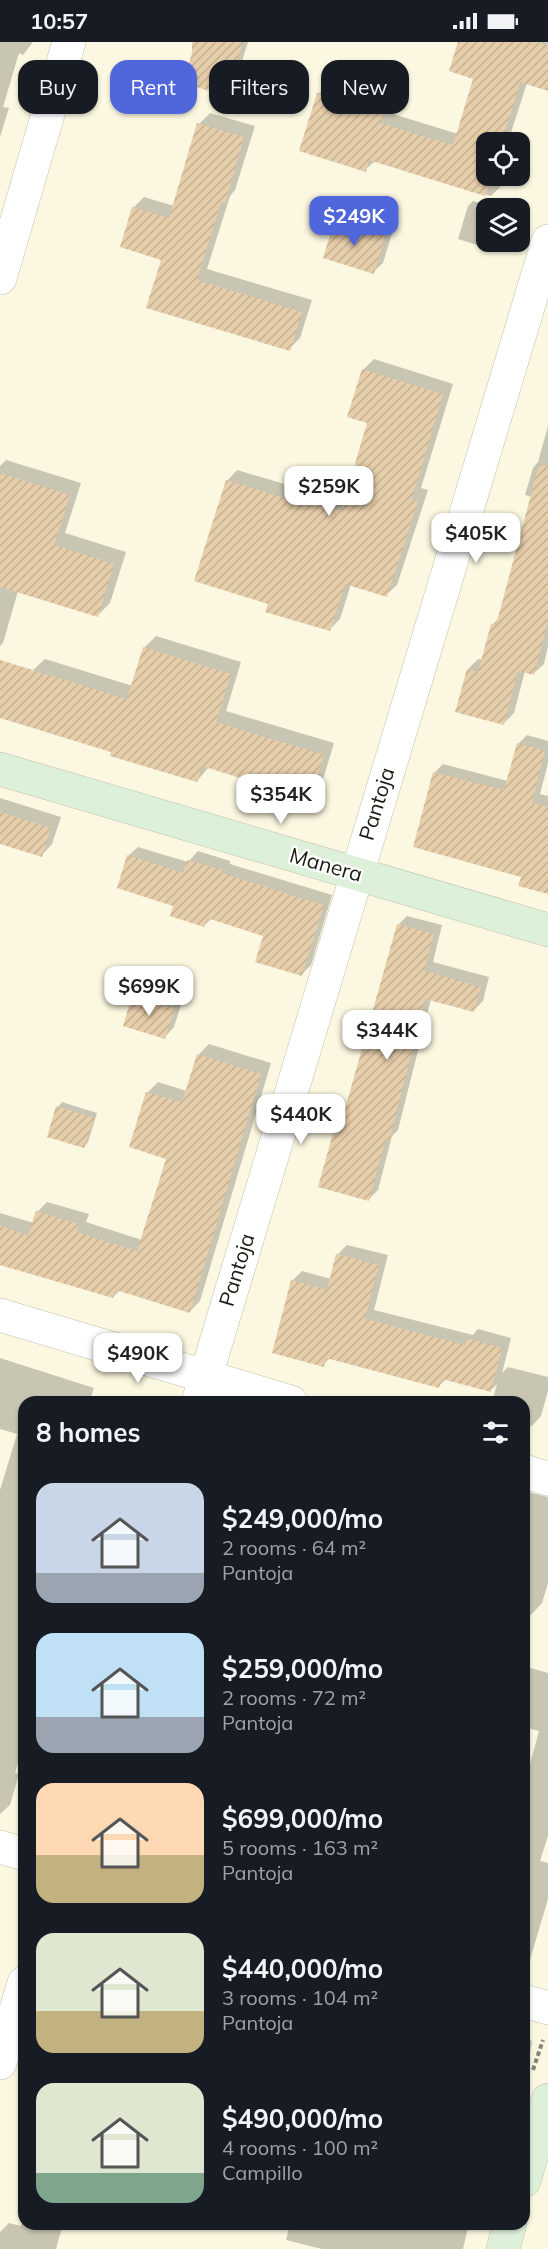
<!DOCTYPE html>
<meta charset="utf-8">
<style>
:root{--surface:#171b24;--page:#242831;--text:#f1f3f6;--muted:#9ea1a6;--accent:#5067dc}
body{margin:0;font-family:Mulish,sans-serif;background:var(--page);color:var(--text);height:100vh;display:flex;flex-direction:column;font-size:22px;white-space:nowrap}
*{box-sizing:border-box;margin:0}
p{font-size:20px;color:var(--muted)}
.icon{flex:none;width:33px;height:33px;fill:none;stroke:currentColor;stroke-width:2;stroke-linecap:round;stroke-linejoin:round}
.map{position:relative;flex:1;overflow:hidden}
.sheet{position:absolute;left:18px;top:1354px;width:512px;height:834px;display:flex;flex-direction:column;background:var(--surface);border-radius:18px;box-shadow:0 2px 4px #0004}
.sheet>*{flex:none}
.guide{position:absolute;left:18px;top:18px;width:513px;height:54px;display:flex;gap:12px}
.fabs{position:absolute;left:476px;top:90px;display:grid;gap:12px}
.fabs a{display:grid;place-items:center;width:54px;height:54px;border-radius:12px;background:var(--surface);box-shadow:0 2px 4px #0004;font-size:30px}
.price{position:absolute;translate:-50% -51px;padding:0 14px;border-radius:12px;background:#fff;color:#222;font-size:20px;line-height:39px;filter:drop-shadow(0 2px 3px #0008)}
.price::after{content:'';position:absolute;left:50%;top:36px;width:18px;height:14px;margin-left:-9px;background:inherit;clip-path:polygon(0 0,100% 0,50% 100%)}
.price.on{background:var(--accent);color:#fff}
ul{padding:0;list-style:none}
li{display:flex;align-items:center;gap:18px;height:150px;padding:0 18px}
li span{display:grid;place-items:center;flex:none;width:168px;height:120px;border-radius:18px;color:#555}
li>.icon{margin-inline-start:auto}
span .icon{width:72px;height:72px;fill:#fffc;stroke-width:1}
li b{font-size:26px}
h2{display:flex;justify-content:space-between;align-items:center;height:72px;padding:0 18px;font-size:26px}
.tag{padding:0 21px;border-radius:18px;background:var(--surface);box-shadow:0 2px 4px #0004;font-size:21px;line-height:54px}
.tag.on{background:var(--accent);color:#fff}
.status{display:flex;justify-content:space-between;align-items:center;height:42px;padding:0 30px;background:var(--surface);direction:ltr}
.status svg{height:16px;fill:currentColor}
.map>svg:first-child{display:block}
.shadow{fill:#0003}
.building{fill:url(#building-hatch)}
.lines{fill:none;stroke-linecap:round;stroke-linejoin:round}
.street-casing{stroke:#c2bfa9;stroke-width:34}
.secondary-casing{stroke:#c2bfa9;stroke-width:34}
.path{stroke:#868475;stroke-width:4;stroke-dasharray:4.5 3;stroke-linecap:butt}
.street{stroke:#fff;stroke-width:33}
.secondary{stroke:#ddf1da;stroke-width:33}
.labels{text-anchor:middle;stroke-width:4.5;stroke-linejoin:round;paint-order:stroke}
.street-label{font-size:21px;fill:#1b1a12;stroke:#fff}
</style>
<div class="status"><b>10:57</b><svg viewBox="0 0 49 12"><path d="M0 12V9h3v3zM5 12V6h3v6zM10 12V3h3v9zM15 12V0h3v12zM26 1h20v11H26zM47 4h2v5h-2z"/></svg></div>
<div class="map">
<svg width="548" height="2207" viewBox="0 0 548 2207">
<defs>
<pattern id="building-hatch" width="6" height="6" patternUnits="userSpaceOnUse" patternTransform="scale(1.5)"><rect width="6" height="6" fill="#e7ceab"/><path d="M-1 1l2-2M0 6l6-6M5 7l2-2" fill="none" stroke="#c6b092"/></pattern>
</defs>
<rect width="100%" height="100%" fill="#fbf7e0"/>
<path class="shadow" d="M 0,0 L 33,0 L 23,13 L 19,11 L 3,65 L 9,66 L 0,95 Z
M 197,0 L 248,0 L 235,42 L 226,52 Z
M 459,0 L 548,0 L 548,47 L 527,41 L 508,100 L 486,100 L 486,134 L 504,134 L 501,144 L 491,154 L 375,119 L 365,128 L 318,52 L 329,42 L 393,61 L 390,71 L 458,92 L 475,36 Z
M 210,71 L 255,84 L 235,148 L 230,154 L 207,227 L 312,258 L 300,296 L 289,307 L 163,217 L 133,166 L 144,155 L 174,164 L 199,82 Z
M 473,159 L 498,166 L 486,166 L 486,200 L 495,200 L 490,207 L 458,197 L 468,164 Z
M 345,170 L 394,185 L 383,221 L 373,230 L 336,180 Z
M 374,317 L 453,342 L 421,446 L 428,448 L 397,543 L 386,553 L 351,542 L 340,577 L 329,588 L 270,561 L 227,439 L 237,428 L 318,452 L 321,449 L 346,457 L 369,380 L 363,328 Z
M 548,384 L 548,604 L 544,622 L 533,632 L 525,629 L 514,671 L 504,681 L 468,627 L 478,617 L 483,618 L 492,583 L 500,575 L 532,455 L 525,453 L 533,426 L 538,420 Z
M 6,418 L 81,441 L 65,491 L 126,510 L 110,561 L 98,573 L 18,549 L 3,601 L 0,604 L 0,424 Z
M 156,594 L 241,620 L 226,669 L 334,701 L 321,744 L 309,756 L 209,725 L 197,739 L 113,709 L 33,628 L 45,617 L 133,644 L 144,606 Z
M 527,693 L 548,699 L 548,721 L 540,752 L 548,754 L 548,851 L 523,834 L 434,731 L 443,722 L 508,739 L 518,702 Z
M 0,756 L 61,775 L 52,802 L 42,813 L 0,800 Z
M 138,805 L 188,820 L 198,809 L 230,819 L 230,822 L 332,853 L 311,923 L 302,932 L 265,893 L 212,876 L 204,884 L 175,863 L 128,814 Z
M 407,874 L 442,883 L 433,920 L 489,935 L 483,959 L 474,968 L 431,957 L 398,1088 L 392,1094 L 378,1148 L 369,1157 L 334,1092 L 341,1085 L 398,883 Z
M 143,944 L 183,957 L 174,985 L 165,995 L 134,954 Z
M 209,1002 L 271,1021 L 200,1259 L 190,1269 L 120,1248 L 113,1255 L 0,1222 L 0,1171 L 34,1181 L 37,1170 L 47,1160 L 89,1172 L 86,1180 L 142,1198 L 168,1116 L 131,1104 L 148,1050 L 158,1040 L 187,1049 L 198,1013 Z
M 62,1060 L 97,1071 L 88,1100 L 84,1105 L 58,1065 Z
M 347,1203 L 388,1213 L 374,1268 L 473,1293 L 478,1287 L 511,1296 L 502,1331 L 508,1325 L 548,1335 L 548,1349 L 541,1374 L 532,1384 L 524,1382 L 524,1360 L 492,1360 L 497,1342 L 490,1349 L 446,1337 L 439,1344 L 330,1316 L 323,1323 L 292,1239 L 302,1229 L 331,1237 L 338,1212 Z
M 0,1316 L 94,1346 L 89,1360 L 24,1360 L 24,1669 L 21,1678 L 24,1679 L 24,1701 L 15,1731 L 19,1732 L 10,1763 L 0,1772 L 0,1448 L 17,1392 L 0,1387 Z
M 524,1449 L 548,1455 L 548,1541 L 542,1561 L 531,1573 L 524,1571 Z
M 524,1624 L 548,1631 L 548,1794 L 540,1819 L 548,1821 L 548,1857 L 529,1921 L 524,1927 L 524,1732 L 527,1733 L 539,1689 L 524,1685 Z
M 524,1996 L 532,1999 L 530,2010 L 524,2008 Z
M 524,2011 L 529,2013 L 524,2032 Z
M 24,2174 L 24,2182 L 63,2182 L 56,2207 L 0,2207 L 0,2190 L 9,2181 L 21,2184 Z
M 290,2182 L 469,2182 L 463,2207 L 322,2207 L 286,2198 Z"/>
<path class="building" d="M 192,0 L 243,0 L 226,54 L 183,41 L 192,11 Z
M 458,0 L 536,0 L 548,4 L 548,49 L 520,40 L 502,100 L 486,100 L 486,134 L 492,134 L 485,154 L 369,118 L 366,130 L 299,109 L 317,51 L 383,72 L 380,81 L 453,103 L 473,37 L 449,29 Z
M 197,81 L 244,95 L 225,161 L 221,160 L 197,238 L 302,270 L 290,309 L 146,266 L 161,218 L 120,205 L 132,165 L 169,176 Z
M 334,179 L 385,194 L 374,232 L 323,216 Z
M 362,327 L 443,352 L 412,457 L 418,459 L 387,555 L 345,542 L 330,589 L 265,570 L 268,562 L 194,539 L 226,438 L 308,463 L 309,459 L 341,469 L 367,381 L 347,375 Z
M 539,423 L 548,424 L 548,579 L 534,633 L 518,629 L 504,683 L 455,670 L 467,627 L 478,630 L 491,582 L 496,583 Z
M 0,431 L 70,453 L 54,503 L 114,522 L 98,575 L 0,545 Z
M 143,605 L 231,632 L 216,680 L 324,713 L 310,758 L 202,724 L 197,740 L 110,714 L 111,710 L 0,676 L 0,618 L 127,657 Z
M 517,701 L 545,709 L 532,761 L 548,765 L 548,852 L 518,844 L 521,835 L 413,805 L 433,730 L 504,748 Z
M 0,770 L 51,786 L 42,815 L 0,802 Z
M 127,813 L 183,831 L 187,818 L 222,828 L 221,831 L 324,863 L 302,934 L 255,920 L 263,894 L 207,876 L 204,885 L 170,874 L 173,864 L 117,846 Z
M 397,882 L 434,892 L 424,929 L 481,945 L 474,970 L 425,957 L 389,1100 L 385,1099 L 369,1159 L 318,1145 L 333,1091 L 338,1092 Z
M 132,953 L 175,966 L 165,997 L 123,984 Z
M 197,1012 L 261,1032 L 190,1271 L 116,1248 L 113,1256 L 0,1223 L 0,1184 L 28,1193 L 36,1169 L 79,1182 L 77,1190 L 137,1209 L 166,1117 L 129,1105 L 146,1050 L 182,1060 Z
M 56,1064 L 94,1076 L 84,1106 L 47,1095 Z
M 336,1212 L 379,1223 L 365,1277 L 465,1303 L 467,1296 L 502,1306 L 491,1350 L 442,1337 L 439,1346 L 326,1316 L 324,1325 L 272,1311 L 291,1238 L 327,1248 Z"/>
<g class="lines">
<defs>
<path id="street" d="M 0,236 L 69,0
M 0,1273 L 291,1360
M 198,1360 L 548,199
M 524,1429 L 548,1437
M 0,1805 L 24,1812
M 524,1959 L 548,1966
M 0,2021 L 24,1941"/>
<path id="secondary" d="M 0,727 L 548,888
M 524,2139 L 548,2058
M 503,2207 L 510,2182"/>
</defs>
<use href="#street" class="street-casing"/>
<use href="#secondary" class="secondary-casing"/>
<path class="path" d="M 533,2028 L 543,1998"/>
<use href="#street" class="street"/>
<use href="#secondary" class="secondary"/>
</g>
<g class="labels">
<g class="street-label">
<text transform="translate(377 762) rotate(-73)" y="7">Pantoja</text>
<text transform="translate(326 823) rotate(16)" y="7">Manera</text>
<text transform="translate(237 1228) rotate(-73)" y="7">Pantoja</text>
</g>
</g>
</svg>
<div class="fabs">
<a><svg class="icon" aria-label="locate" viewBox="0 0 24 24"><circle cx="12" cy="12" r="6"/><path d="M12 2v4M12 18v4M2 12h4M18 12h4"/></svg></a>
<a><svg class="icon" aria-label="layers" viewBox="0 0 24 24"><path d="M12 4l9 5-9 5-9-5zM3 14l9 5 9-5"/></svg></a>
</div>
<b class="price on" style="left:354px;top:205px">$249K</b>
<b class="price" style="left:329px;top:475px">$259K</b>
<b class="price" style="left:476px;top:522px">$405K</b>
<b class="price" style="left:281px;top:783px">$354K</b>
<b class="price" style="left:149px;top:975px">$699K</b>
<b class="price" style="left:387px;top:1019px">$344K</b>
<b class="price" style="left:301px;top:1103px">$440K</b>
<b class="price" style="left:138px;top:1342px">$490K</b>
<div class="guide">
<a class="tag">Buy</a>
<a class="tag on">Rent</a>
<a class="tag">Filters</a>
<a class="tag">New</a>
</div>
<section class="sheet">
<h2>8 homes<svg class="icon" aria-label="filters" viewBox="0 0 24 24"><path d="M4 7h16M4 17h16"/><circle cx="9" cy="7" r="2"/><circle cx="15" cy="17" r="2"/></svg></h2>
<ul>
<li><span style="background:linear-gradient(#c9d6e8 75%,#9aa5b1 0)"><svg class="icon" aria-label="home" viewBox="0 0 24 24"><path d="M3 11l9-7 9 7M6 9v11h12V9"/></svg></span><div><b>$249,000/mo</b><p>2 rooms · 64 m²</p><p>Pantoja</p></div></li>
<li><span style="background:linear-gradient(#bfe0f5 70%,#9aa5b1 0)"><svg class="icon" aria-label="home" viewBox="0 0 24 24"><path d="M3 11l9-7 9 7M6 9v11h12V9"/></svg></span><div><b>$259,000/mo</b><p>2 rooms · 72 m²</p><p>Pantoja</p></div></li>
<li><span style="background:linear-gradient(#ffd9b3 60%,#c2b280 0)"><svg class="icon" aria-label="home" viewBox="0 0 24 24"><path d="M3 11l9-7 9 7M6 9v11h12V9"/></svg></span><div><b>$699,000/mo</b><p>5 rooms · 163 m²</p><p>Pantoja</p></div></li>
<li><span style="background:linear-gradient(#dfe7d0 65%,#c2b280 0)"><svg class="icon" aria-label="home" viewBox="0 0 24 24"><path d="M3 11l9-7 9 7M6 9v11h12V9"/></svg></span><div><b>$440,000/mo</b><p>3 rooms · 104 m²</p><p>Pantoja</p></div></li>
<li><span style="background:linear-gradient(#dfe7d0 75%,#7fa58c 0)"><svg class="icon" aria-label="home" viewBox="0 0 24 24"><path d="M3 11l9-7 9 7M6 9v11h12V9"/></svg></span><div><b>$490,000/mo</b><p>4 rooms · 100 m²</p><p>Campillo</p></div></li>
</ul>
</section>
</div>
